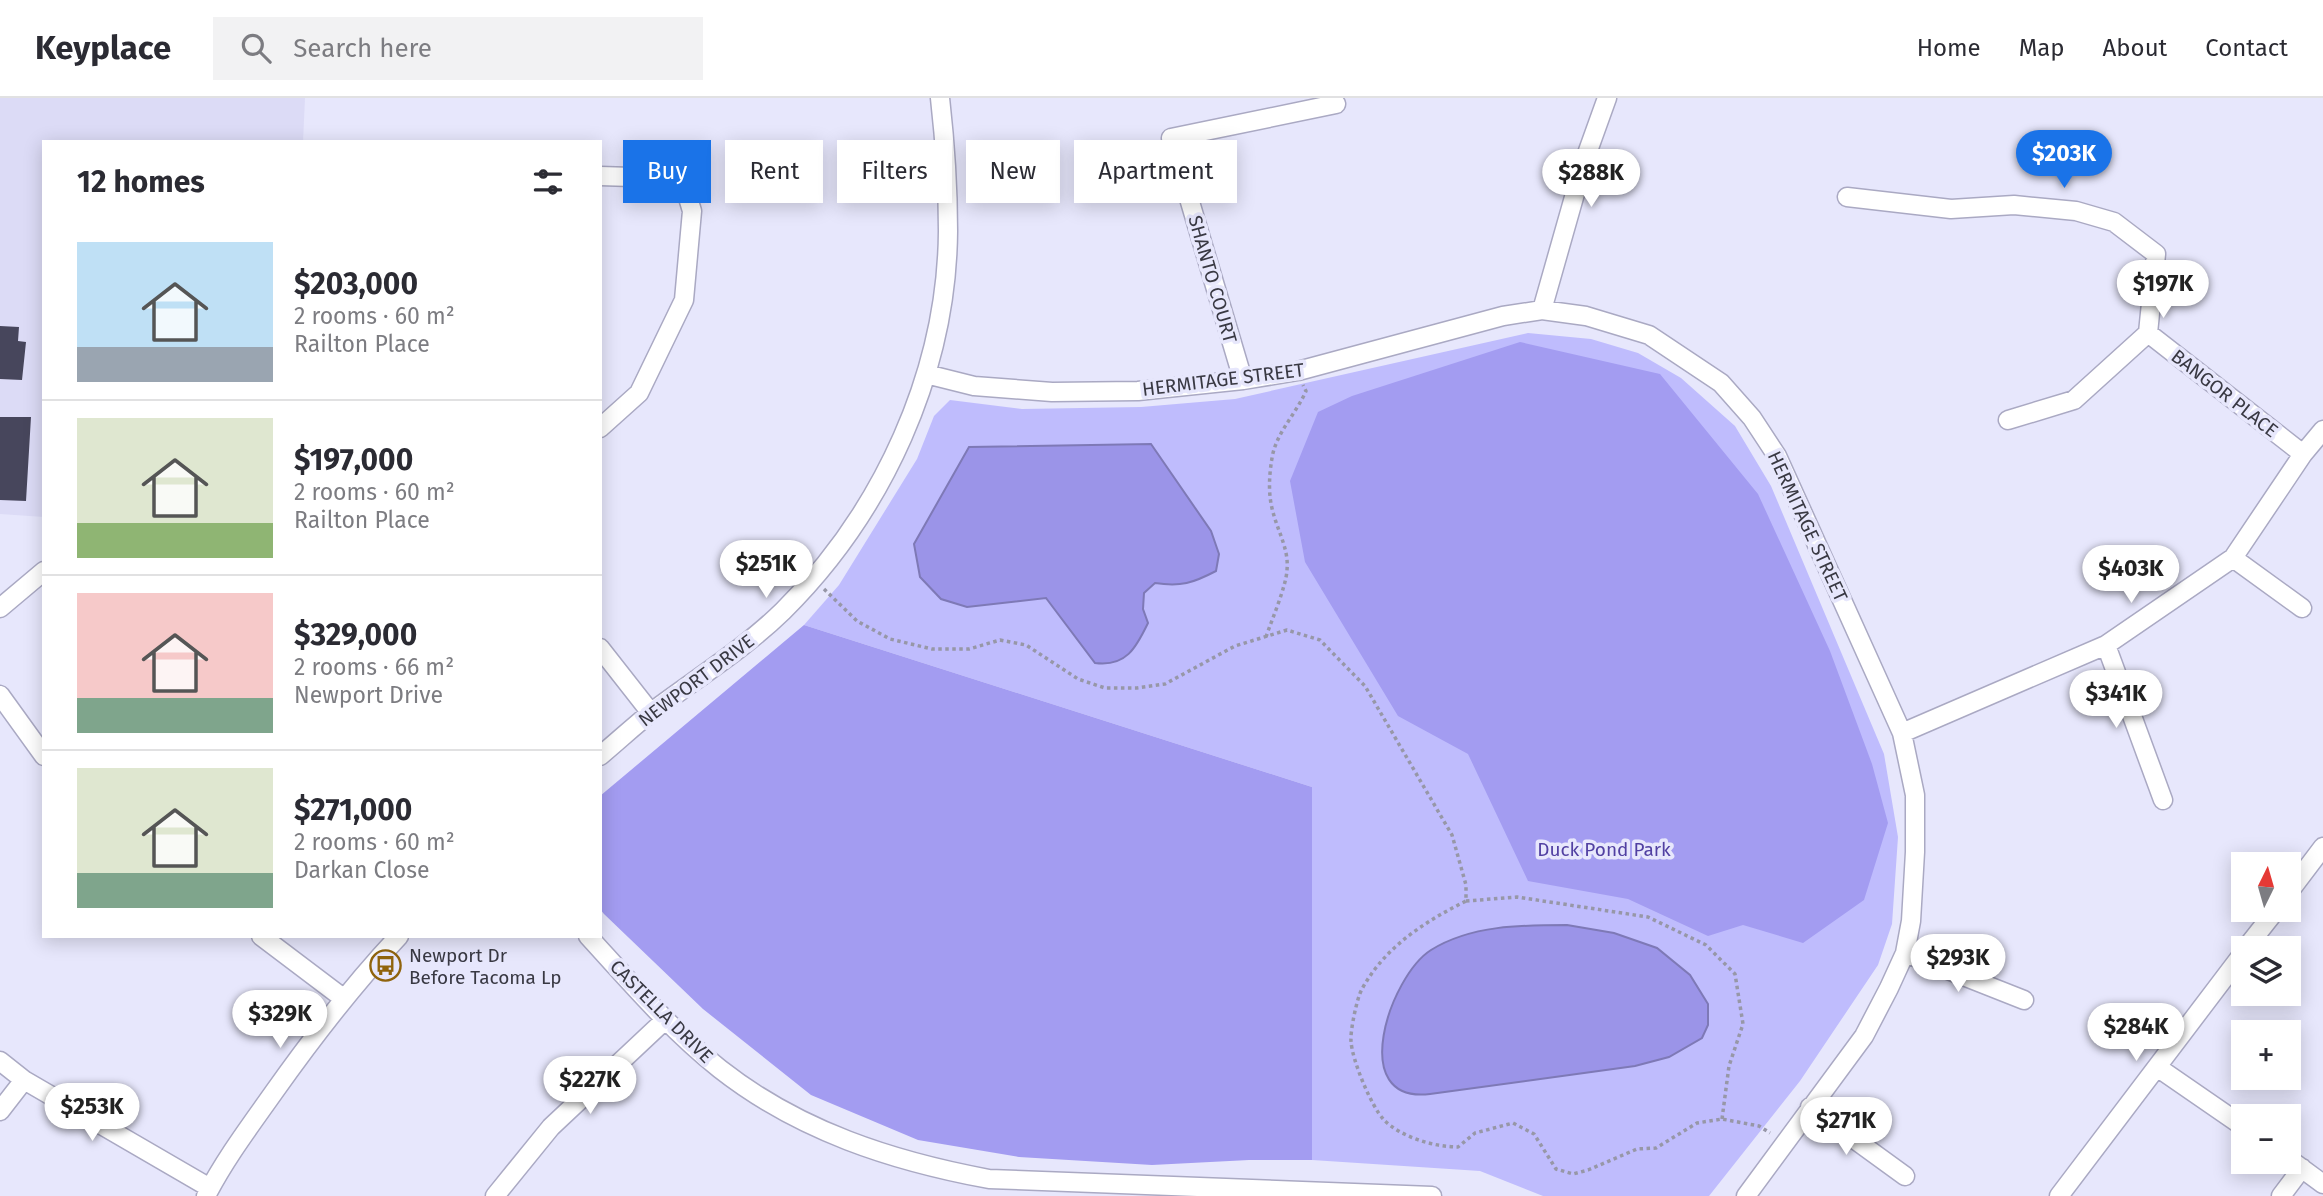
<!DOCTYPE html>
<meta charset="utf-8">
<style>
:root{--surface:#fff;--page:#f2f2f3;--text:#2b2b33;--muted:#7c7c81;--line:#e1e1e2;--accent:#1a73e8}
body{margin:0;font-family:"Fira Sans",sans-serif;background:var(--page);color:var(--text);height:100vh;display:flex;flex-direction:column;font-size:26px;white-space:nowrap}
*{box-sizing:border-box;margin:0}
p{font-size:23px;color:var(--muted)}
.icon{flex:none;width:38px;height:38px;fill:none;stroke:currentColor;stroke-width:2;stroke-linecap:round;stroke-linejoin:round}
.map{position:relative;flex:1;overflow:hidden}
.panel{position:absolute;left:42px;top:42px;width:560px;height:798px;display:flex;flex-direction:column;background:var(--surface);border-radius:0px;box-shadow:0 4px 18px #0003}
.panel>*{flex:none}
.hud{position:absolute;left:623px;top:42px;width:665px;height:63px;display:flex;gap:14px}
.needle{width:46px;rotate:5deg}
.tools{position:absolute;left:2231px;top:754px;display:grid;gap:14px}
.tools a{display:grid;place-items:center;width:70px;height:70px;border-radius:0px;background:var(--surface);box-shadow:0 4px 18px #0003;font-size:35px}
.price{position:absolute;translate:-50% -60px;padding:0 16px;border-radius:24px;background:#fff;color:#222;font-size:23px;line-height:46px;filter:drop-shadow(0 2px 4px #0008)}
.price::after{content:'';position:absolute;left:50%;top:42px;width:21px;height:16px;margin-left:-10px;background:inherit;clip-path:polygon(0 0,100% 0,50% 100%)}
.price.on{background:var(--accent);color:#fff}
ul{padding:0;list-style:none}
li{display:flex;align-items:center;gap:21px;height:175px;padding:0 35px}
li+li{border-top:2px solid var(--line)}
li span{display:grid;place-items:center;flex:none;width:196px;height:140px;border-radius:0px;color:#555}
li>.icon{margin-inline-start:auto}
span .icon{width:84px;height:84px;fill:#fffc;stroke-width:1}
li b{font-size:30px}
h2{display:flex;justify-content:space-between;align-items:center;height:84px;padding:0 35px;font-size:30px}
.tag{padding:0 24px;border-radius:0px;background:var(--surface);box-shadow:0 4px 18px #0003;font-size:24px;line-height:63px}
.tag.on{background:var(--accent);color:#fff}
header{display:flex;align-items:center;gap:42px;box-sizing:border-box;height:98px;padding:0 35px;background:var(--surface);border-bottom:2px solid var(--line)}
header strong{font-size:33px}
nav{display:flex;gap:38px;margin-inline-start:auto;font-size:24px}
.search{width:490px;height:63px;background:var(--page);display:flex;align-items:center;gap:18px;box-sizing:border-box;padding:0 24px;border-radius:0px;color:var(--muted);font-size:26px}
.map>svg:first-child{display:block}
.built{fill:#dcdbf6}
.green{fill:#bfbcfd}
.forest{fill:#a39cf1}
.water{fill:#9b94e8;stroke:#7e79b6;stroke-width:2}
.building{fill:#47465c}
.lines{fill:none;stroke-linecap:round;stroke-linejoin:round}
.minor-casing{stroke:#aaa9c3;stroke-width:21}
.path{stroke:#9797a7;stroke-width:3.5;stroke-dasharray:3.5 3.5;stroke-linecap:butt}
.minor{stroke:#fff;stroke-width:18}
.labels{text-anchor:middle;stroke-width:7;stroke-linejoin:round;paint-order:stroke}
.street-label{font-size:19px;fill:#393943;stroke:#e7e7fc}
.park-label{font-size:19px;fill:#5140a2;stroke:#e7e7fc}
.poi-label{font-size:19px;fill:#393943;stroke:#e7e7fc;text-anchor:start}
</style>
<header>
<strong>Keyplace</strong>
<div class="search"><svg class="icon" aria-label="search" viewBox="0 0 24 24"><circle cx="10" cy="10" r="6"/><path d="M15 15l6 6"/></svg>Search here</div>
<nav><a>Home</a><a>Map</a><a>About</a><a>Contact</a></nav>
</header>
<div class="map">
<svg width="2323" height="1098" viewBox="0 0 2323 1098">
<rect width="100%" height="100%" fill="#e7e7fc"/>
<path class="built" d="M 0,0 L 305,0 L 303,44 L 44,44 L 44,419 L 0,416 Z"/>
<path class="green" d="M 1528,235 L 1591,241 L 1638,255 L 1681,280 L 1735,328 L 1771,388 L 1884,656 L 1898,739 L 1892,826 L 1878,867 L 1800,983 L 1709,1098 L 1543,1098 L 1480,1073 L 1312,1062 L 1312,689 L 804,527 L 839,487 L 917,361 L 934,318 L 950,302 L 1022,311 L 1141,309 L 1235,301 Z"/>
<path class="forest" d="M 1520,244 L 1660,276 L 1758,396 L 1830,553 L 1872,666 L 1888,725 L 1864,802 L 1803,845 L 1743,827 L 1708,838 L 1628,801 L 1528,783 L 1468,656 L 1398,618 L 1305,464 L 1290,383 L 1318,314 L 1352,298 Z
M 804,527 L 1312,689 L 1312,1062 L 1249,1062 L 1152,1067 L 1019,1059 L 918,1042 L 811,997 L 703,911 L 604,816 L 600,811 L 600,698 Z"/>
<path class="water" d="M 1151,346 L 1211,433 L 1219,456 L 1216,473 C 1193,485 1181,489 1155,485 L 1144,495 L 1143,511 L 1148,525 C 1136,550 1126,569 1095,565 L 1046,500 L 967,509 L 941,501 L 920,479 L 914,446 L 969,349 Z
M 1567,827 L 1614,835 L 1657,850 L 1690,877 L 1708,906 L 1708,927 L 1702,940 L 1669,959 L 1635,968 L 1430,996 C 1346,1006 1390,878 1431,852 C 1471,827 1522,827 1567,827 Z"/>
<path class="building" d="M 0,228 L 19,229 L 18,243 L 26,244 L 22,282 L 0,281 Z
M 0,319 L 31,319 L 26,403 L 0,402 Z"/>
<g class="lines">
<defs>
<path id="minor" d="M 600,78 L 664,80 L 686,93 L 692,113 L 684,202 L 639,295 L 600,330
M 1847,99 L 1951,111 L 2014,107 L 2076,113 L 2114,124 L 2156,156 L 2148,235
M 1542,212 L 1584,64 L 1607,0
M 926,276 L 974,288 L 1052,294 L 1138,293 L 1243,282 L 1298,273 L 1503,218 L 1542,212 L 1586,218 L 1649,237 L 1721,285 L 1752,320 L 1777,358 L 1902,635 L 1915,697 L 1915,754 L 1911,823 L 1905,855 L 1889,890 L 1864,938 L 1746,1098
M 1243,282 L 1171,40 L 1336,6
M 2008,322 L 2074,302 L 2148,235 L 2303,356
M 2233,460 L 2302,510
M 0,510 L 44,473
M 2106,547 L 2163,702
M 600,550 L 651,615
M 0,597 L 44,658
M 1902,635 L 2106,547 L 2233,460 L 2303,356 L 2323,332
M 600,658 C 618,643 635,627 653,613 C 697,580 744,551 783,513 C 883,414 947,274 948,133 C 948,88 945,44 940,0
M 2289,794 L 2323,749
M 261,838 L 343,900
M 588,838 C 630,884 671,932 720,971 C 799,1033 892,1063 989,1081 L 1432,1098
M 2246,850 L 2276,812
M 1905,855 L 2024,902
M 0,963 L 24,982 L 210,1090
M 2157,969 L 2244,1029
M 1810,1009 L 1905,1078
M 0,1013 L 24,982
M 2289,1061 L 2323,1086
M 206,1098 C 225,1061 250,1028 274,994 C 313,939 353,887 399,838
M 495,1098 L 551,1029 L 665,922
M 2059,1098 L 2244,854
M 2281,1098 L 2302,1070"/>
</defs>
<use href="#minor" class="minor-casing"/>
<path class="path" d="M 824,491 L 857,523 L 890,541 L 932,551 L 969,551 L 1000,542 L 1026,547 L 1078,581 L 1105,590 L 1137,590 L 1165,586 L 1235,548 L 1287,532 L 1320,542 L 1365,588 L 1452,737 L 1466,787 L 1466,803 C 1424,824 1385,849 1362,891 C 1357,899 1350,934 1351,943 C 1352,962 1371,1008 1384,1022 C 1401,1039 1434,1049 1458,1049 L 1475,1035 L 1513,1025 L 1534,1036 L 1556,1071 L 1573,1076 L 1588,1072 L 1637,1051 L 1656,1050 L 1697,1025 L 1722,1021 L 1759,1028 L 1770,1035
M 1266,539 C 1272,521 1286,489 1287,472 C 1289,451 1278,434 1273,414 C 1268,397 1269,378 1272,360 C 1276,335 1296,316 1306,293 L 1303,287
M 1466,803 L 1517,799 L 1648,819 L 1706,847 L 1735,876 L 1743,926 L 1729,968 L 1722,1021"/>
<use href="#minor" class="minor"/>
</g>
<defs>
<symbol id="bus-ring" viewBox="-11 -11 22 22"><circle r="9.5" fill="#e7e7fc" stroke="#90640d" stroke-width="1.5"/><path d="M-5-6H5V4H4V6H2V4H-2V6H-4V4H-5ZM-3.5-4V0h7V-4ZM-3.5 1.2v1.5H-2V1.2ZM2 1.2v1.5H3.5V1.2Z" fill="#90640d"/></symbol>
</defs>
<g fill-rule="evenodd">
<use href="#bus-ring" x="368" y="850" width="35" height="35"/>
</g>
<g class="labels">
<g class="street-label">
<text transform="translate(1213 181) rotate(74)" y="7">SHANTO COURT</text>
<text transform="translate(1223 281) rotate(-7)" y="7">HERMITAGE STREET</text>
<text transform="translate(2225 295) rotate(38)" y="7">BANGOR PLACE</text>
<text transform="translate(1808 428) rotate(65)" y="7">HERMITAGE STREET</text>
<text transform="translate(696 582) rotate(-37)" y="7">NEWPORT DRIVE</text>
<text transform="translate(662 913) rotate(45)" y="7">CASTELLA DRIVE</text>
</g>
<g class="park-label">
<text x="1604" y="758">Duck Pond Park</text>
</g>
<g class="poi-label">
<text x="409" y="864">Newport Dr<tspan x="409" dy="22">Before Tacoma Lp</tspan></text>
</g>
</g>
</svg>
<div class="tools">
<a><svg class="needle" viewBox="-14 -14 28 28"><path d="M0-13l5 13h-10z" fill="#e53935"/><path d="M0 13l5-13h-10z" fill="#7c7c81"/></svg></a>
<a><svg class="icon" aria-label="layers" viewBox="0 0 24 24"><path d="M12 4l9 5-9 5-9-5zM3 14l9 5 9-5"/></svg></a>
<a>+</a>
<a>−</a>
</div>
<b class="price on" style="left:2064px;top:92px">$203K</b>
<b class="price" style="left:1591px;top:111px">$288K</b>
<b class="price" style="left:2163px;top:222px">$197K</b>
<b class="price" style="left:766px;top:502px">$251K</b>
<b class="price" style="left:2131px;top:507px">$403K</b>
<b class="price" style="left:2116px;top:632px">$341K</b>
<b class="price" style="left:1958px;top:896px">$293K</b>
<b class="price" style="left:280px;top:952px">$329K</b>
<b class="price" style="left:2136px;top:965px">$284K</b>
<b class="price" style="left:590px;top:1018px">$227K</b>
<b class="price" style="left:92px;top:1045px">$253K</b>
<b class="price" style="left:1846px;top:1059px">$271K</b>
<div class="hud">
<a class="tag on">Buy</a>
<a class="tag">Rent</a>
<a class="tag">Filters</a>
<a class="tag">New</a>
<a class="tag">Apartment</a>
</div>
<section class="panel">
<h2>12 homes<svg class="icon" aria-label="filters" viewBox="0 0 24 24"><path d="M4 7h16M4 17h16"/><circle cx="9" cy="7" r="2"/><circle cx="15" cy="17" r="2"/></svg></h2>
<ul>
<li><span style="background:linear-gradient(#bfe0f5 75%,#9aa5b1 0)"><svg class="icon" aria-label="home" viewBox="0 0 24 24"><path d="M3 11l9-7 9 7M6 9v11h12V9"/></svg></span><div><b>$203,000</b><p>2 rooms · 60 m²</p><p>Railton Place</p></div></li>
<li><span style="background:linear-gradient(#dfe7d0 75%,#8fb573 0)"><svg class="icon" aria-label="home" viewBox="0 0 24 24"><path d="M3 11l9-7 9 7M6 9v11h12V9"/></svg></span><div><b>$197,000</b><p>2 rooms · 60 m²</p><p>Railton Place</p></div></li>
<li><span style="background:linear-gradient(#f6c9c9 75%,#7fa58c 0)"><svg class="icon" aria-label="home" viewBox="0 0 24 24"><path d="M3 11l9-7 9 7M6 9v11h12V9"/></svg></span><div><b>$329,000</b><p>2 rooms · 66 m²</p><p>Newport Drive</p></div></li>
<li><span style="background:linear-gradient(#dfe7d0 75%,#7fa58c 0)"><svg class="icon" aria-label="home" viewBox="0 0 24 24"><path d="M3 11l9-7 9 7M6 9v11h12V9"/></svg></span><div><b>$271,000</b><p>2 rooms · 60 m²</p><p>Darkan Close</p></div></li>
</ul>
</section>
</div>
